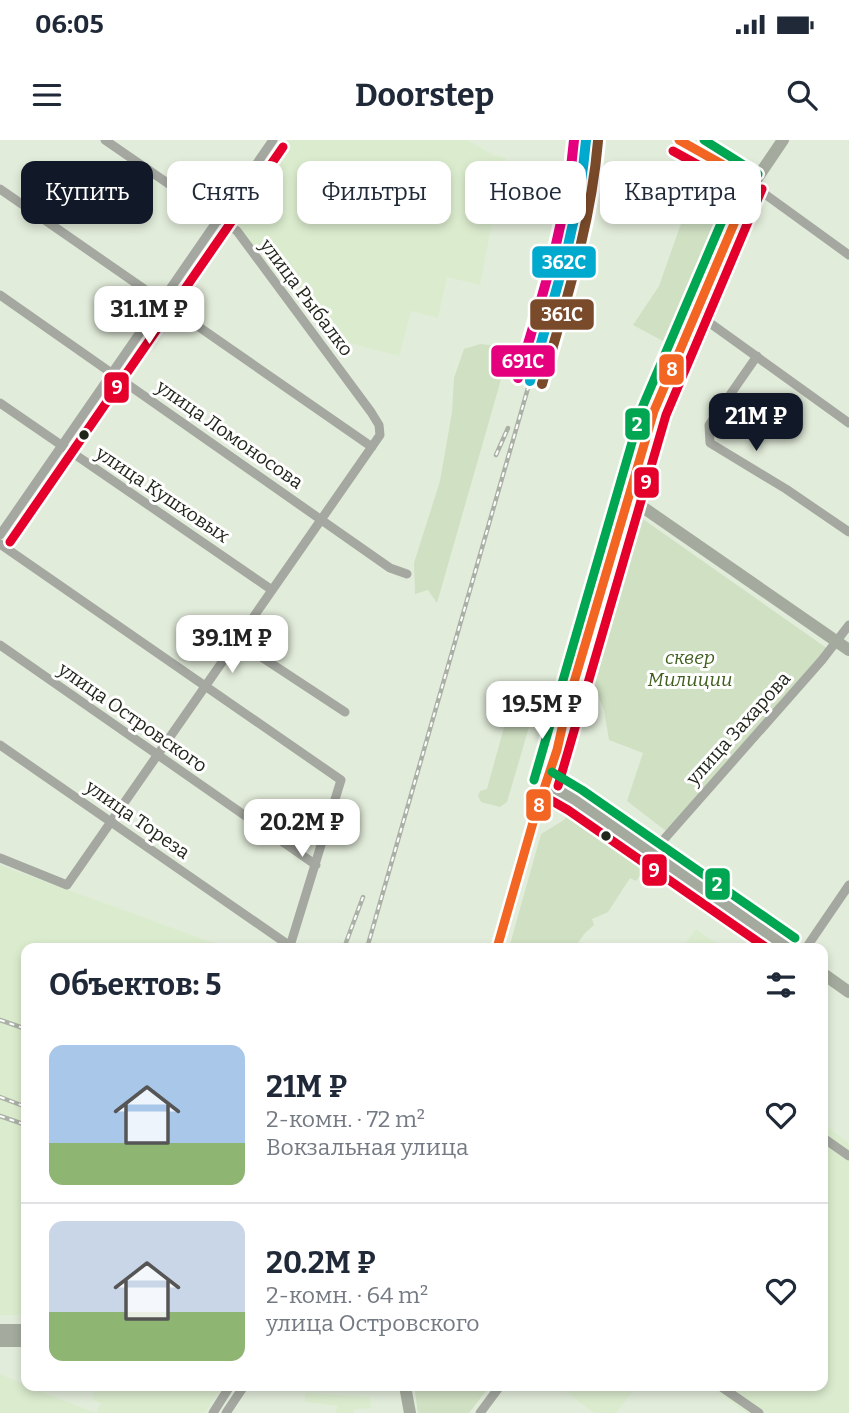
<!DOCTYPE html>
<html lang="ru">
<meta charset="utf-8">
<style>
:root{--surface:#fff;--page:#f6f6f7;--text:#1f2937;--muted:#747a83;--line:#e0e1e3;--accent:#111827}
body{margin:0;font-family:Bitter,serif;background:var(--page);color:var(--text);height:100vh;display:flex;flex-direction:column;font-size:26px;white-space:nowrap}
*{box-sizing:border-box;margin:0}
p{font-size:23px;color:var(--muted)}
.icon{flex:none;width:38px;height:38px;fill:none;stroke:currentColor;stroke-width:2;stroke-linecap:round;stroke-linejoin:round}
.map{position:relative;flex:1;overflow:hidden}
.details{position:absolute;left:21px;top:803px;width:807px;height:448px;display:flex;flex-direction:column;background:var(--surface);border-radius:14px;box-shadow:0 4px 10px #0003}
.details>*{flex:none}
.top-card{position:absolute;left:21px;top:21px;width:808px;height:63px;display:flex;gap:14px}
.price{position:absolute;translate:-50% -60px;padding:0 16px;border-radius:14px;background:#fff;color:#222;font-size:23px;line-height:46px;filter:drop-shadow(0 2px 4px #0008)}
.price::after{content:'';position:absolute;left:50%;top:42px;width:21px;height:16px;margin-left:-10px;background:inherit;clip-path:polygon(0 0,100% 0,50% 100%)}
.price.on{background:var(--accent);color:#fff}
ul{padding:0;list-style:none}
li{display:flex;align-items:center;gap:21px;height:175px;padding:0 28px}
li+li{border-top:2px solid var(--line)}
li span{display:grid;place-items:center;flex:none;width:196px;height:140px;border-radius:14px;color:#555}
li>.icon{margin-inline-start:auto}
span .icon{width:84px;height:84px;fill:#fffc;stroke-width:1}
li b{font-size:30px}
h2{display:flex;justify-content:space-between;align-items:center;height:84px;padding:0 28px;font-size:30px}
.tag{padding:0 24px;border-radius:14px;background:var(--surface);box-shadow:0 4px 10px #0003;font-size:24px;line-height:63px}
.tag.on{background:var(--accent);color:#fff}
.status{display:flex;justify-content:space-between;align-items:center;height:49px;padding:0 35px;background:var(--surface);direction:ltr}
.status svg{height:19px;fill:currentColor}
header{display:flex;justify-content:space-between;align-items:center;height:91px;padding:0 28px;background:var(--surface);font-size:32px;font-weight:700}
.map>svg:first-child{display:block}
.built{fill:#dbecce}
.green{fill:#d0e0c3}
.lines{fill:none;stroke-linecap:round;stroke-linejoin:round}
.minor{stroke:#a4a8a0;stroke-width:9}
.major{stroke:#a4ab9e;stroke-width:12}
.rail-casing{stroke:#abb0a6;stroke-width:4.5}
.rail{stroke:#fff;stroke-width:2;stroke-dasharray:5;stroke-linecap:butt}
.bus-1-casing{stroke:#fff;stroke-width:14}
.bus-2-casing{stroke:#fff;stroke-width:14}
.bus-3-casing{stroke:#fff;stroke-width:14}
.bus-1{stroke:#f26522;stroke-width:9}
.bus-2{stroke:#e4002b;stroke-width:9}
.bus-3{stroke:#00a651;stroke-width:9}
.rail-1-casing{stroke:#fff;stroke-width:16}
.rail-2-casing{stroke:#fff;stroke-width:16}
.rail-3-casing{stroke:#fff;stroke-width:16}
.rail-1{stroke:#00a9ce;stroke-width:10}
.rail-2{stroke:#7a4b2a;stroke-width:10}
.rail-3{stroke:#e5007d;stroke-width:10}
.bus-dot{fill:#21271b;stroke:#fff;stroke-width:2.5}
.labels{text-anchor:middle;stroke-width:6;stroke-linejoin:round;paint-order:stroke}
.street-label{font-size:19px;fill:#21271b;stroke:#fff}
.park-label{font-size:19px;font-style:italic;fill:#41601f;stroke:#fff}
.line-badge{stroke:#fff;stroke-width:2.5}
.badge-label{font-size:19px;text-anchor:middle;font-weight:bold;fill:#fff}
</style>
<div class="status"><b>06:05</b><svg viewBox="0 0 49 12"><path d="M0 12V9h3v3zM5 12V6h3v6zM10 12V3h3v9zM15 12V0h3v12zM26 1h20v11H26zM47 4h2v5h-2z"/></svg></div>
<header><svg class="icon" aria-label="menu" viewBox="0 0 24 24"><path d="M4 6h16M4 12h16M4 18h16"/></svg>Doorstep<svg class="icon" aria-label="search" viewBox="0 0 24 24"><circle cx="10" cy="10" r="6"/><path d="M15 15l6 6"/></svg></header>
<div class="map">
<svg width="849" height="1273" viewBox="0 0 849 1273">
<rect width="100%" height="100%" fill="#e2ecda"/>
<path class="built" d="M 284,0 L 468,0 L 493,15 L 506,18 L 505,39 L 497,57 L 480,145 L 447,137 L 438,178 L 411,171 L 399,216 L 327,197 L 229,76 Z
M 0,725 L 227,808 L 26,808 L 26,1175 L 0,1175 Z
M 696,789 L 723,808 L 682,808 Z
M 823,984 L 849,1003 L 849,1273 L 747,1273 L 709,1246 L 822,1246 Z
M 0,1234 L 29,1247 L 96,1273 L 0,1273 Z
M 93,1246 L 222,1246 L 205,1273 L 96,1273 L 101,1263 L 93,1260 Z
M 558,1246 L 637,1246 L 616,1273 L 594,1273 Z
M 305,1253 L 370,1257 L 371,1268 L 354,1269 L 354,1273 L 335,1273 L 338,1266 L 305,1262 Z"/>
<path class="green" d="M 708,26 C 726,37 734,43 735,65 L 676,208 L 633,185 L 659,146 L 683,78 L 684,60 L 697,44 Z
M 480,204 L 507,207 L 508,215 L 437,463 L 428,450 L 415,454 L 414,423 L 440,341 L 452,272 L 454,238 L 464,209 Z
M 640,377 L 828,509 L 666,691 L 627,661 L 643,613 L 609,600 L 604,570 L 597,553 L 589,550 Z
M 513,556 L 531,561 L 534,570 L 507,662 L 500,667 L 481,662 L 478,656 L 480,651 L 487,649 L 509,569 L 505,562 L 509,557 Z
M 579,561 L 585,562 L 587,568 L 573,618 L 561,614 Z
M 572,668 L 648,724 L 636,741 L 630,738 L 608,772 L 592,779 L 594,785 L 585,793 L 574,808 L 509,808 L 541,694 L 564,680 Z
M 414,1246 L 490,1246 L 469,1273 L 418,1273 Z"/>
<g class="lines">
<path class="minor" d="M 710,17 L 710,0
M 751,44 L 849,115
M 0,49 L 372,307
M 0,155 L 390,428 L 407,434
M 696,173 L 849,283
M 757,216 L 709,285 L 710,303 L 786,349 L 849,392
M 0,263 L 272,450
M 0,395 L 273,0
M 0,404 L 341,640 L 290,806 L 0,605
M 237,501 L 345,572
M 0,505 L 316,725
M 651,714 L 822,520 L 849,485
M 0,718 L 67,745 L 380,295 L 379,285 L 371,272 L 237,91 L 105,0
M 806,808 L 849,745
M 822,997 L 849,1016
M 720,1246 L 759,1273
M 213,1273 L 230,1246
M 226,1273 L 244,1246
M 480,1273 L 500,1246"/>
<path class="major" d="M 679,0 L 727,27 L 751,44
M 628,357 L 849,510
M 546,643 L 575,660 L 788,808
M 497,808 L 654,271 L 743,59 L 783,0
M 822,833 L 849,852
M 0,1190 L 26,1190
M 0,1201 L 26,1201
M 405,1246 L 410,1273"/>
<defs>
<path id="rail" d="M 575,44 L 579,0
M 526,234 L 530,198
M 496,315 L 508,288
M 344,808 L 363,757
M 367,808 L 530,241
M 0,880 L 26,889
M 0,957 L 26,967
M 0,976 L 26,985"/>
</defs>
<use href="#rail" class="rail-casing"/>
<use href="#rail" class="rail"/>
<defs>
<path id="bus-1" d="M 679,0 L 727,27 L 751,44
M 497,808 L 534,679 L 557,610 L 567,566 L 654,271 L 751,44"/>
<path id="bus-2" d="M 673,11 L 720,37 L 744,54
M 10,402 L 283,7
M 558,646 L 666,275 L 762,49
M 540,654 L 568,670 L 767,808"/>
<path id="bus-3" d="M 704,0 L 758,34
M 552,632 L 582,650 L 795,798
M 534,640 L 642,268 L 740,39"/>
</defs>
<use href="#bus-1" class="bus-1-casing"/>
<use href="#bus-2" class="bus-2-casing"/>
<use href="#bus-3" class="bus-3-casing"/>
<use href="#bus-1" class="bus-1"/>
<use href="#bus-2" class="bus-2"/>
<use href="#bus-3" class="bus-3"/>
<defs>
<path id="rail-1" d="M 530,241 C 553,161 579,83 586,0"/>
<path id="rail-2" d="M 542,244 C 565,164 591,85 598,1"/>
<path id="rail-3" d="M 518,238 C 541,159 567,82 574,0"/>
</defs>
<use href="#rail-1" class="rail-1-casing"/>
<use href="#rail-2" class="rail-2-casing"/>
<use href="#rail-3" class="rail-3-casing"/>
<use href="#rail-1" class="rail-1"/>
<use href="#rail-2" class="rail-2"/>
<use href="#rail-3" class="rail-3"/>
</g>
<g class="bus-dot">
<circle cx="84" cy="295" r="6"/>
<circle cx="606" cy="696" r="6"/>
</g>
<g class="labels">
<g class="street-label">
<text transform="translate(307 157) rotate(53)" y="7">улица Рыбалко</text>
<text transform="translate(230 294) rotate(35)" y="7">улица Ломоносова</text>
<text transform="translate(163 354) rotate(34)" y="7">улица Кушховых</text>
<text transform="translate(133 577) rotate(35)" y="7">улица Островского</text>
<text transform="translate(738 588) rotate(-48)" y="7">улица Захарова</text>
<text transform="translate(138 679) rotate(35)" y="7">улица Тореза</text>
</g>
<g class="park-label">
<text x="690" y="524">сквер<tspan x="690" dy="22">Милиции</tspan></text>
</g>
</g>
<g class="line-badge">
<rect x="531" y="105" width="66" height="34" rx="7" fill="#00a9ce"/>
<rect x="529" y="158" width="66" height="33" rx="7" fill="#7a4b2a"/>
<rect x="490" y="204" width="66" height="34" rx="7" fill="#e5007d"/>
<rect x="658" y="213" width="27" height="33" rx="7" fill="#f26522"/>
<rect x="103" y="231" width="27" height="33" rx="7" fill="#e4002b"/>
<rect x="624" y="267" width="27" height="34" rx="7" fill="#00a651"/>
<rect x="633" y="326" width="27" height="33" rx="7" fill="#e4002b"/>
<rect x="525" y="648" width="27" height="34" rx="7" fill="#f26522"/>
<rect x="641" y="713" width="27" height="34" rx="7" fill="#e4002b"/>
<rect x="704" y="727" width="27" height="34" rx="7" fill="#00a651"/>
</g>
<g class="badge-label">
<text x="564" y="129">362С</text>
<text x="562" y="181">361С</text>
<text x="523" y="228">691С</text>
<text x="672" y="236">8</text>
<text x="117" y="254">9</text>
<text x="637" y="291">2</text>
<text x="646" y="349">9</text>
<text x="539" y="672">8</text>
<text x="654" y="737">9</text>
<text x="717" y="751">2</text>
</g>
</svg>
<b class="price" style="left:149px;top:206px">31.1M ₽</b>
<b class="price on" style="left:756px;top:313px">21M ₽</b>
<b class="price" style="left:232px;top:535px">39.1M ₽</b>
<b class="price" style="left:542px;top:601px">19.5M ₽</b>
<b class="price" style="left:302px;top:719px">20.2M ₽</b>
<div class="top-card">
<a class="tag on">Купить</a>
<a class="tag">Снять</a>
<a class="tag">Фильтры</a>
<a class="tag">Новое</a>
<a class="tag">Квартира</a>
</div>
<section class="details">
<h2>Объектов: 5<svg class="icon" aria-label="filters" viewBox="0 0 24 24"><path d="M4 7h16M4 17h16"/><circle cx="9" cy="7" r="2"/><circle cx="15" cy="17" r="2"/></svg></h2>
<ul>
<li><span style="background:linear-gradient(#a9c7e8 70%,#8fb573 0)"><svg class="icon" aria-label="home" viewBox="0 0 24 24"><path d="M3 11l9-7 9 7M6 9v11h12V9"/></svg></span><div><b>21M ₽</b><p>2-комн. · 72 m²</p><p>Вокзальная улица</p></div><svg class="icon" aria-label="heart" viewBox="0 0 24 24"><path d="M12 20l-8-8c-3-5 5-10 8-4 3-6 11-1 8 4z"/></svg></li>
<li><span style="background:linear-gradient(#c9d6e8 65%,#8fb573 0)"><svg class="icon" aria-label="home" viewBox="0 0 24 24"><path d="M3 11l9-7 9 7M6 9v11h12V9"/></svg></span><div><b>20.2M ₽</b><p>2-комн. · 64 m²</p><p>улица Островского</p></div><svg class="icon" aria-label="heart" viewBox="0 0 24 24"><path d="M12 20l-8-8c-3-5 5-10 8-4 3-6 11-1 8 4z"/></svg></li>
</ul>
</section>
</div>
